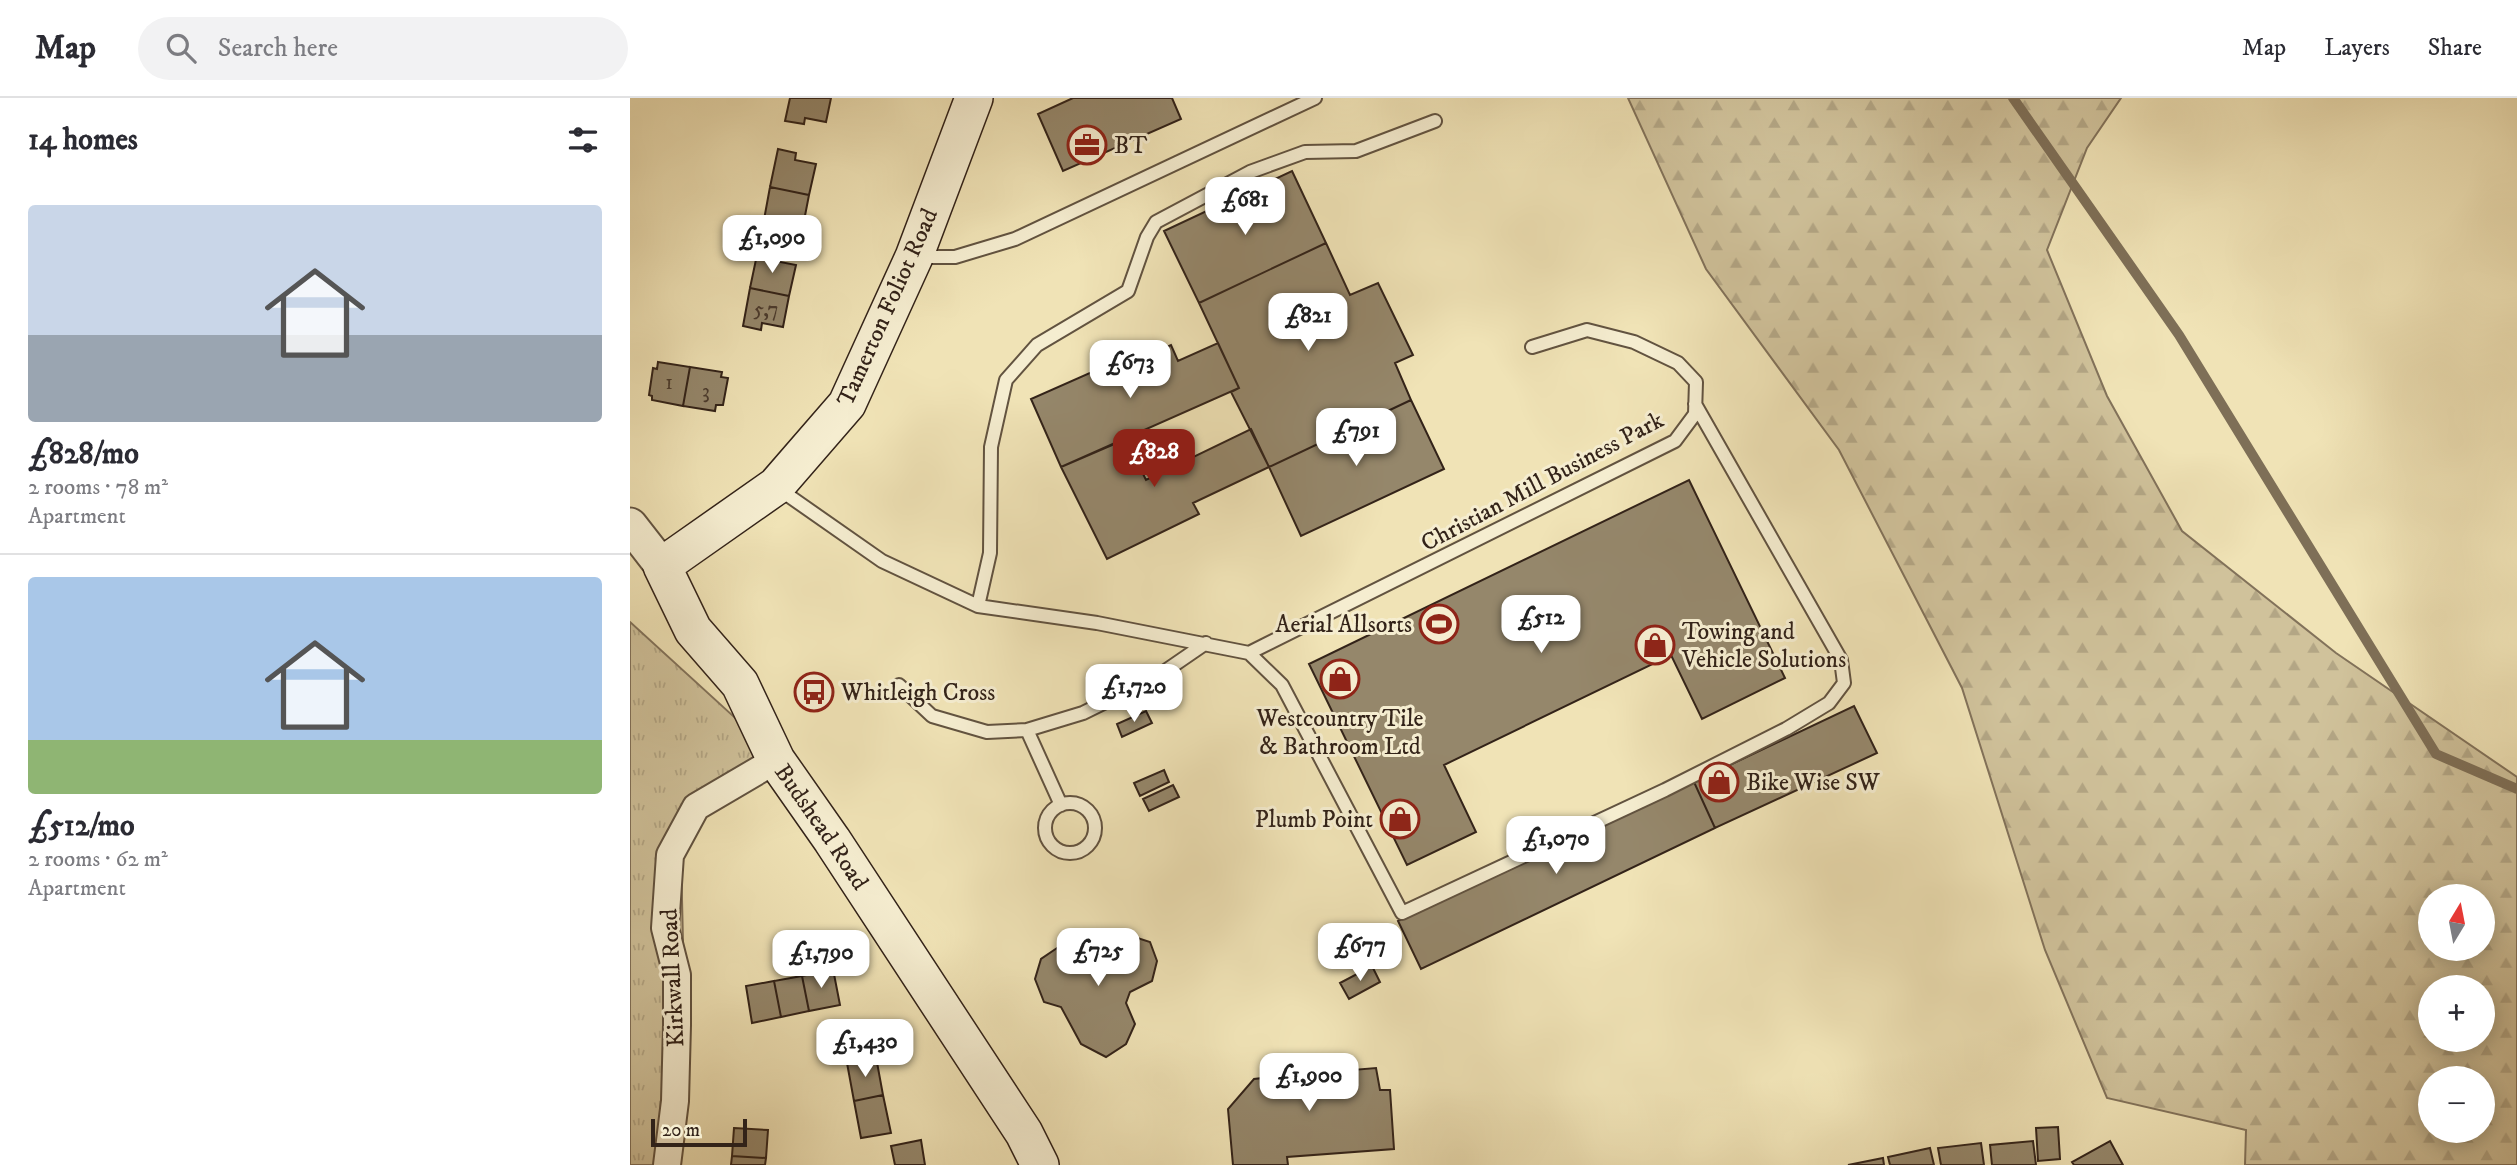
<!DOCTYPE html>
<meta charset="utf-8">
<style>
:root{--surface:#fff;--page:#f2f2f3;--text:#2b2b33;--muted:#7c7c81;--line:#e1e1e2;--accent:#8f2418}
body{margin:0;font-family:"IM FELL DW Pica",serif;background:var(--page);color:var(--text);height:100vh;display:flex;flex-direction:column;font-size:26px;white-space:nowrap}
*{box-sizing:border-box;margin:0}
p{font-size:23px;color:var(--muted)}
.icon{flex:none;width:38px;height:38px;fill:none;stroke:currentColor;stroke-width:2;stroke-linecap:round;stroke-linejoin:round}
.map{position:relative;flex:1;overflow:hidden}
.sheet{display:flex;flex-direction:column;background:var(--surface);width:630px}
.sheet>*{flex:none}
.needle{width:46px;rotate:10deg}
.tools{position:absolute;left:1788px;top:786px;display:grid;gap:14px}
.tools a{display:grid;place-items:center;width:77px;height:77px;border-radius:50%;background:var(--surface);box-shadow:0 4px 18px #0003;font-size:35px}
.scale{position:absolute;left:21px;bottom:18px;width:96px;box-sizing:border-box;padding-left:7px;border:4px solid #332319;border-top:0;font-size:19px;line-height:24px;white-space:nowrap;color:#332319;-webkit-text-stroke:5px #f5edd0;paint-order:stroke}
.price{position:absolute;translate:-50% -60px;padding:0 16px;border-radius:14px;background:#fff;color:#222;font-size:23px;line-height:46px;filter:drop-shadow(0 2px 4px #0008)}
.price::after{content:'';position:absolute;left:50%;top:42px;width:21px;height:16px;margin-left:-10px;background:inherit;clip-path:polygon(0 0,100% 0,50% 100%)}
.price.selected{background:var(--accent);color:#fff}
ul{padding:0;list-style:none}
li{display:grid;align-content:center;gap:14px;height:371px;padding:0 28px}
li+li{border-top:2px solid var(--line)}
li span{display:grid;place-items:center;height:217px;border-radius:7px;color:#555}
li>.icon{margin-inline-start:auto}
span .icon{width:126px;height:126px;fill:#fffc;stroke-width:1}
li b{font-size:30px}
h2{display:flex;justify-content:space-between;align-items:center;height:84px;padding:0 28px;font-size:30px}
header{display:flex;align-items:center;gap:42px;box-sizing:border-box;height:98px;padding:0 35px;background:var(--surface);border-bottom:2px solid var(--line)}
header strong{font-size:33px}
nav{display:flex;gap:38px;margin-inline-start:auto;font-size:24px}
.search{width:490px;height:63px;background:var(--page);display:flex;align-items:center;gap:18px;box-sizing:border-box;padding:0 24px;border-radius:38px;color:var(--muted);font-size:26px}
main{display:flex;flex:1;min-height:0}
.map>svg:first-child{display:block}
.grass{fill:url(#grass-tufts);stroke:#82725a;stroke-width:2}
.forest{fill:url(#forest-firs);stroke:#82725a;stroke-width:2;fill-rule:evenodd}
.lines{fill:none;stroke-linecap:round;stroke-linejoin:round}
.stream{stroke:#7e6f57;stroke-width:10}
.building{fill:#95876b;stroke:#332319;stroke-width:2}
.service-casing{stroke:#625340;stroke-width:16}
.minor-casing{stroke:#625340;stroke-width:30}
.tertiary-casing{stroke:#625340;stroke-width:37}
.secondary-casing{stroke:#332319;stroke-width:40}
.service{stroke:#f5edd0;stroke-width:12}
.minor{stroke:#f5edd0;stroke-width:26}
.tertiary{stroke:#f5edd0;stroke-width:33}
.secondary{stroke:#f5edd0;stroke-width:37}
.labels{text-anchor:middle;stroke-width:6;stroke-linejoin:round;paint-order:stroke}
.number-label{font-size:21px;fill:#4c3c2e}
.poi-label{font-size:24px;fill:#332319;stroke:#f5edd0;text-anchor:start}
.street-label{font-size:24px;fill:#332319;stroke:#f5edd0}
</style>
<header>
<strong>Map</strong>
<div class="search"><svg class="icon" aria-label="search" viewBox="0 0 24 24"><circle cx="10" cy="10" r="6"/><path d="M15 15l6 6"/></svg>Search here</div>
<nav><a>Map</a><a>Layers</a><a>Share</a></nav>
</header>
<main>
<section class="sheet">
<h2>14 homes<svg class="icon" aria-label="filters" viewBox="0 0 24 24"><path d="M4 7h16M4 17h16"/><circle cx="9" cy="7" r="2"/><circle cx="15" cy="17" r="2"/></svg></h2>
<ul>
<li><span style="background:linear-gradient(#c9d6e8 60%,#9aa5b1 0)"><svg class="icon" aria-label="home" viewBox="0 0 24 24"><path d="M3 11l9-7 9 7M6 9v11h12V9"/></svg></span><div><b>£828/mo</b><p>2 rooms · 78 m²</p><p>Apartment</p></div></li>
<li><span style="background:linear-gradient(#a9c7e8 75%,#8fb573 0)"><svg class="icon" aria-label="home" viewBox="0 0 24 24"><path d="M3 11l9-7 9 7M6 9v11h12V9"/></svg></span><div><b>£512/mo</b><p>2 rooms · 62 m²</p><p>Apartment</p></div></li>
</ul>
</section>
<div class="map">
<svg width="1887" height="1067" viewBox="0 0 1887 1067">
<defs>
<pattern id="grass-tufts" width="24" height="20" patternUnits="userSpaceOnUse" patternTransform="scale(1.75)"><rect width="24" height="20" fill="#d0c29b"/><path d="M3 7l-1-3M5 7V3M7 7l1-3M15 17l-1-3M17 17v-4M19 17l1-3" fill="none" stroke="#b3a685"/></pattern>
<pattern id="forest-firs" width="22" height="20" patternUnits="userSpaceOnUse" patternTransform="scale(1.75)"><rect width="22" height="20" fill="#d0c29b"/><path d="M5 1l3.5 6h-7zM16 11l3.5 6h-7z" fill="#b3a685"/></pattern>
</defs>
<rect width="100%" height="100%" fill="#f0e3b6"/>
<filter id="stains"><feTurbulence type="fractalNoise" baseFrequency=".00286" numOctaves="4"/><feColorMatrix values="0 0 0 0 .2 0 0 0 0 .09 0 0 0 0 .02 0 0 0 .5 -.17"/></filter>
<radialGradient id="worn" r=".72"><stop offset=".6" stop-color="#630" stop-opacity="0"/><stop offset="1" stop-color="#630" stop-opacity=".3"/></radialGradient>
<path class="grass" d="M 0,524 L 137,649 L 50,714 L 56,975 L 35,1067 L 0,1067 Z"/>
<path class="forest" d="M 998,0 L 1491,0 L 1457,50 L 1417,152 L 1477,298 L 1552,433 L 1706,555 L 1887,679 L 1887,1067 L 1615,1067 L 1616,1032 L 1477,1000 L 1415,852 L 1332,590 L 1209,352 L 1076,171 ZM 1801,798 L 1853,798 L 1853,850 L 1801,850 ZM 1801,889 L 1853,889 L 1853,942 L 1801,942 ZM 1801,980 L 1853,980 L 1853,1032 L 1801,1032 Z"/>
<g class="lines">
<path class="stream" d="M 1383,0 L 1549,237 L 1806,656 L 1887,691"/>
</g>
<path class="building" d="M 160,0 L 201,0 L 196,24 L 175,20 L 174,26 L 155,23 Z
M 443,0 L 542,0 L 551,21 L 433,73 L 408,16 Z
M 148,51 L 166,55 L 165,62 L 186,66 L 179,97 L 140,89 Z
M 662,73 L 696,145 L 569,205 L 534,133 Z
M 140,89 L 179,97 L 173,128 L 152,123 L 151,131 L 133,127 Z
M 696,145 L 720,197 L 748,185 L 783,257 L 765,265 L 781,302 L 639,369 L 601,294 L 609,290 L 569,205 Z
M 128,152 L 146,156 L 145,163 L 166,167 L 159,198 L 120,190 Z
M 120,190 L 159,198 L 153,229 L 132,225 L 131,232 L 113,228 Z
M 588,245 L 609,290 L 431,369 L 401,301 L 462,274 L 465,280 L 541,247 L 548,263 Z
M 28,264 L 60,269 L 53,308 L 22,302 L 22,298 L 19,297 L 23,270 L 27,271 Z
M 60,269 L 92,274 L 91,279 L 98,280 L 93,307 L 86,307 L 85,313 L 53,308 Z
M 781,302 L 814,371 L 671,438 L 639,369 Z
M 621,331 L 639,369 L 563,405 L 569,416 L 477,461 L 431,369 L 496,341 L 516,382 Z
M 1059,382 L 1155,580 L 1072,621 L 1041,557 L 814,667 L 846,734 L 777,767 L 679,566 Z
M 1224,608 L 1247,655 L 1085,730 L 1064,684 Z
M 516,613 L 522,625 L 492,639 L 487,626 Z
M 534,672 L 539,684 L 510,698 L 504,685 Z
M 1064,684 L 1085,730 L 791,871 L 768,823 Z
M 543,687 L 549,699 L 519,713 L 513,701 Z
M 492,835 L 520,844 L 527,863 L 522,883 L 500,894 L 496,905 L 505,926 L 496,946 L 476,959 L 451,946 L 431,909 L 414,904 L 405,881 L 411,861 L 430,848 L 450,855 Z
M 742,868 L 750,884 L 719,901 L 710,885 Z
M 203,871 L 210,907 L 179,913 L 172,878 Z
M 172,878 L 179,913 L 151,919 L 144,883 Z
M 144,883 L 151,919 L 122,925 L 116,888 Z
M 699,956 L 699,974 L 746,970 L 750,992 L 760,992 L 764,1051 L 657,1059 L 658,1067 L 603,1067 L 598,1011 L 624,981 L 641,979 L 641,960 Z
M 246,959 L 253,997 L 224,1003 L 217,965 Z
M 253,997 L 261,1035 L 231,1040 L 224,1003 Z
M 1428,1029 L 1430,1061 L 1408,1063 L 1406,1030 Z
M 104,1030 L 138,1032 L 136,1060 L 102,1058 Z
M 291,1042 L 295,1067 L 265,1067 L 261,1048 Z
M 1403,1043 L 1406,1067 L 1362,1067 L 1360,1047 Z
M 1480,1043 L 1493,1067 L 1444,1067 L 1442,1064 Z
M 1351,1045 L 1354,1067 L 1311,1067 L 1308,1050 Z
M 1300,1050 L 1304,1067 L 1260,1067 L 1258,1059 Z
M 102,1058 L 136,1060 L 135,1067 L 101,1067 Z
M 1253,1060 L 1254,1067 L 1218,1067 Z"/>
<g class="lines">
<defs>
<path id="service" d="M 290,159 L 325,159 L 385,141 L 685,0
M 149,391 L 252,463 L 348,508 L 467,525 L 619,555 L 652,587 L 772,815 L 1035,692 L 1156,631 L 1199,605 L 1214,585 L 1211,562 L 1065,306
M 348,508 L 360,455 L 361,349 L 376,282 L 407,247 L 498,193 L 517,139 L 526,124 L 620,74 L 675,54 L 726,53 L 805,23
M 619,555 L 1045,343 L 1065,316 L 1066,284 L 1048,265 L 1004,244 L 957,232 L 902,249
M 269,587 L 302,618 L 357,634 L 397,632 L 453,615 L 528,578 L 576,545
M 397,632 L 431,707
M415 730a25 25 0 1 1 50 0a25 25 0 1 1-50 0Z"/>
<path id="minor" d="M 37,1067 L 45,1003 L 47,927 L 47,877 L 35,830 L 40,757 L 66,709 L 146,662"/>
<path id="tertiary" d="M 0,427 L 32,468"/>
<g id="secondary">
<path id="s1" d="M 344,0 L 284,159 L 217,306 L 146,388 L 32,468 L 63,532 L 110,586 L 146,662 L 202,742 L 394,1035 L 410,1067"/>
</g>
</defs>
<use href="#service" class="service-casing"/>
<use href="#minor" class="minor-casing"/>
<use href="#tertiary" class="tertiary-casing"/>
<use href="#secondary" class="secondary-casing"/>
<use href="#service" class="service"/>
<use href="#minor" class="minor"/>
<use href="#tertiary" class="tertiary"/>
<use href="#secondary" class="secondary"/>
</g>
<defs>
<symbol id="office-ring" viewBox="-11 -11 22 22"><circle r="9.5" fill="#f5edd0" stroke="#8f2418" stroke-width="1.5"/><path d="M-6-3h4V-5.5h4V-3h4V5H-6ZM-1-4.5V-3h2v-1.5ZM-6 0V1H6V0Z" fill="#8f2418"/></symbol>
<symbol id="stadium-ring" viewBox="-11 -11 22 22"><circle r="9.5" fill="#f5edd0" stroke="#8f2418" stroke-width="1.5"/><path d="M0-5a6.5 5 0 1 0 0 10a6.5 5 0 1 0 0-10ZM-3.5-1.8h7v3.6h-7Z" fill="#8f2418"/></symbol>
<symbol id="shop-ring" viewBox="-11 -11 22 22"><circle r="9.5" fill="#f5edd0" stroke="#8f2418" stroke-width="1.5"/><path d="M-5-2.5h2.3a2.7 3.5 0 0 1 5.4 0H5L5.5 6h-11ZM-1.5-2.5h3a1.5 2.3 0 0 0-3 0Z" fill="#8f2418"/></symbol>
<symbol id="bus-ring" viewBox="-11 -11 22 22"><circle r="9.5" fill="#f5edd0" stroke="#8f2418" stroke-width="1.5"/><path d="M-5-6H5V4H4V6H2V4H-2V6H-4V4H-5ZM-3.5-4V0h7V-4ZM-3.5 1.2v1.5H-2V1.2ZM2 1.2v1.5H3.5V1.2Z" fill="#8f2418"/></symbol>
</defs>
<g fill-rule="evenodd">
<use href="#office-ring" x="435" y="25" width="44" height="44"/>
<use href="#stadium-ring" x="787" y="504" width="44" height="44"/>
<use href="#shop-ring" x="1003" y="525" width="44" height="44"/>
<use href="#shop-ring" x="688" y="559" width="44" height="44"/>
<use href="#bus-ring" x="162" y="572" width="44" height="44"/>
<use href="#shop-ring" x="1067" y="662" width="44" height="44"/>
<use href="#shop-ring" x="748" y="699" width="44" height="44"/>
</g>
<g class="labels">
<g class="number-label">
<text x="136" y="218">5,7</text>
<text x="39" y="291">1</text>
<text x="76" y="300">3</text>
</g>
<g class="poi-label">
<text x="484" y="55">BT</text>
<text x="782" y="534" text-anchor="end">Aerial Allsorts</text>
<text x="1052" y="541">Towing and<tspan x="1052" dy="28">Vehicle Solutions</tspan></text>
<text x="211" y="602">Whitleigh Cross</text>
<text x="710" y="628" text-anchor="middle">Westcountry Tile<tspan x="710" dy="28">&amp; Bathroom Ltd</tspan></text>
<text x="1116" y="692">Bike Wise SW</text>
<text x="743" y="729" text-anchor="end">Plumb Point</text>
</g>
<g class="street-label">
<text transform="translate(257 209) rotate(-66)" y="8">Tamerton Foliot Road</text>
<text transform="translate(912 383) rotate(-28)" y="8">Christian Mill Business Park</text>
<text dy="8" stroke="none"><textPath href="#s1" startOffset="887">Budshead Road</textPath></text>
<text transform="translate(42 880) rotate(-93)" y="8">Kirkwall Road</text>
</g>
</g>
<rect width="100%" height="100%" filter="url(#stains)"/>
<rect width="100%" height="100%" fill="url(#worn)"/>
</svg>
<div class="tools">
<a><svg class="needle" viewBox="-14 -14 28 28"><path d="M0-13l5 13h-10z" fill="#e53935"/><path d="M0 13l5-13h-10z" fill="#7c7c81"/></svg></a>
<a>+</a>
<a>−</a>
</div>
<div class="scale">20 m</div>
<b class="price" style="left:615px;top:139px">£681</b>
<b class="price" style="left:142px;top:177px">£1,090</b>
<b class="price" style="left:678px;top:255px">£821</b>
<b class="price" style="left:500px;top:302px">£673</b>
<b class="price" style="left:726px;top:370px">£791</b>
<b class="price selected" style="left:524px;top:391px">£828</b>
<b class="price" style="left:911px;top:557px">£512</b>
<b class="price" style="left:504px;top:626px">£1,720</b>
<b class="price" style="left:926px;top:778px">£1,070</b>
<b class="price" style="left:730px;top:885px">£677</b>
<b class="price" style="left:468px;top:890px">£725</b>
<b class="price" style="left:191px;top:892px">£1,790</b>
<b class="price" style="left:235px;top:981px">£1,430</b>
<b class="price" style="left:679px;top:1015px">£1,900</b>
</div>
</main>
